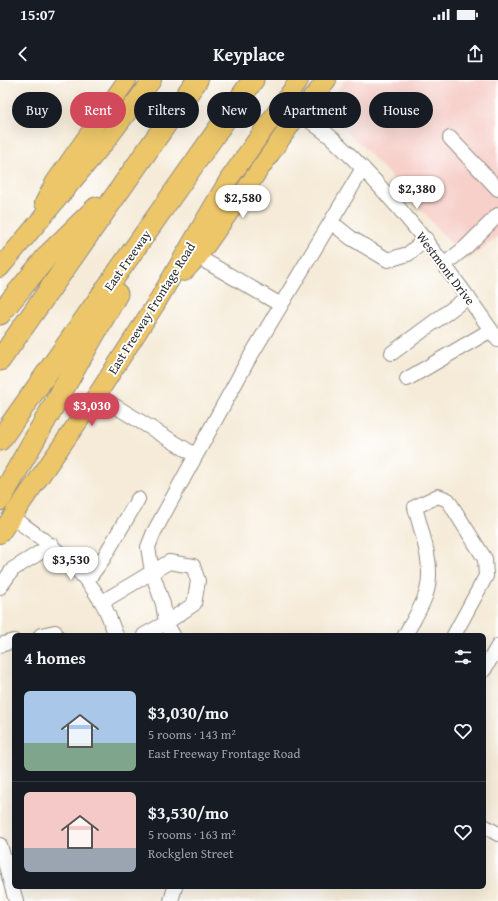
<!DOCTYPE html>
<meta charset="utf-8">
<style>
:root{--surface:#171b24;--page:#20242c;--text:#f1f3f6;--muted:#9ea1a6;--line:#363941;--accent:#d1495b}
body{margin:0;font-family:"Gentium Book Plus",serif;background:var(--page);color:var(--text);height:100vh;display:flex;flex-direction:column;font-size:15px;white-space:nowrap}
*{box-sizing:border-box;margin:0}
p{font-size:13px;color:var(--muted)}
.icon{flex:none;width:22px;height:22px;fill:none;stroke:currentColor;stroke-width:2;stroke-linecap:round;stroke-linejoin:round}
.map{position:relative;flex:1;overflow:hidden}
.details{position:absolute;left:12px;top:553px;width:474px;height:256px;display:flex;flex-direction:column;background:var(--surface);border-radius:6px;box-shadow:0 4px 16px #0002}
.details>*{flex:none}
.banner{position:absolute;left:12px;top:12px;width:474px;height:36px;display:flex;gap:8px}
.price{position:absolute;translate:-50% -34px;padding:0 9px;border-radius:14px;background:#fff;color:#222;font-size:13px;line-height:26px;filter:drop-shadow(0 1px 2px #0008)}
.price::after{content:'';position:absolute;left:50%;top:24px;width:12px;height:9px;margin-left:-6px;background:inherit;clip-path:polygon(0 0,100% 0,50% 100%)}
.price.active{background:var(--accent);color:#fff}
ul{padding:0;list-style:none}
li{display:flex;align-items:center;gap:12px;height:100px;padding:0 12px}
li+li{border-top:1px solid var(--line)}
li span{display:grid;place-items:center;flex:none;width:112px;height:80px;border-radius:6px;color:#555}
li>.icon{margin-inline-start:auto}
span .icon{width:48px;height:48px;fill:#fffc;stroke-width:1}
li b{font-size:17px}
h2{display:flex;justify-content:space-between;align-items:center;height:48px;padding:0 12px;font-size:17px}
.pill{padding:0 14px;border-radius:18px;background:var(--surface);box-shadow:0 4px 16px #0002;font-size:14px;line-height:36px}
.pill.active{background:var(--accent);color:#fff}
.status{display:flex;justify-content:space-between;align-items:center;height:28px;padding:0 20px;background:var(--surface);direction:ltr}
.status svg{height:11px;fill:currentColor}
header{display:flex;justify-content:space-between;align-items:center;height:52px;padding:0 12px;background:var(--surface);font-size:18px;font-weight:800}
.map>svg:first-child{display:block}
.built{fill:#f7d0ca}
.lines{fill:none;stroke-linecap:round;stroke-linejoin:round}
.minor-casing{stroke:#908b82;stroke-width:16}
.major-casing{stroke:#908b82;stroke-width:20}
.highway-casing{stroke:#908b82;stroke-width:23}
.minor{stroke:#fff;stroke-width:14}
.major{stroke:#ecc669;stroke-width:18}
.highway{stroke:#ecc669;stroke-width:21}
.labels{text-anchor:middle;stroke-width:4;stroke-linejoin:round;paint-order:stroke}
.street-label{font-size:13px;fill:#2b2b2b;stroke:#fff}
</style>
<div class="status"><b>15:07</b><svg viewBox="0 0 49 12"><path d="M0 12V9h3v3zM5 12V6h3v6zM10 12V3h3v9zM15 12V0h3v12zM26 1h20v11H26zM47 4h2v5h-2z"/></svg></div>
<header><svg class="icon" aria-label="back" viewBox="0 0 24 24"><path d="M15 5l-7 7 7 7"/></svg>Keyplace<svg class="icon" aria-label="share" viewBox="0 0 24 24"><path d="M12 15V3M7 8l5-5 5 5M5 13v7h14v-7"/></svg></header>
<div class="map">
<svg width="498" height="821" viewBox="0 0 498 821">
<rect width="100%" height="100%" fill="#fff"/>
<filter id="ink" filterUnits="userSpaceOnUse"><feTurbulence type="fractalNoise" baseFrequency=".025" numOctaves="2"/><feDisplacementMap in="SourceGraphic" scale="8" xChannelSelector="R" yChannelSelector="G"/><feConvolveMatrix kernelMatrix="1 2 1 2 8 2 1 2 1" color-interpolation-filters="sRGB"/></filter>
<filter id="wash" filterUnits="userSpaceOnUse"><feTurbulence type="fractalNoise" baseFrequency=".012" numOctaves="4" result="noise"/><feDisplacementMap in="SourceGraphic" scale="16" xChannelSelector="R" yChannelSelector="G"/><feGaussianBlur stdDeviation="0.9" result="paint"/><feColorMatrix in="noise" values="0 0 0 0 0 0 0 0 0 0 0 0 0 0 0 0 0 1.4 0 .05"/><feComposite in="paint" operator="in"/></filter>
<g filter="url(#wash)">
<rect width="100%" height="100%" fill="#f5ebd8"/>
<path class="built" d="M 345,0 L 498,0 L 498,157 L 466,181 L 415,122 L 362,66 L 322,30 Z"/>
</g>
<g filter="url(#ink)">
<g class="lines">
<defs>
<path id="minor" d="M 291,27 C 304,37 319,47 332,58 C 397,118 448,188 498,260
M 450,58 L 498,109
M 331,142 L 351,158 L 388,180 L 408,174 L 426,159
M 198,177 L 281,225
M 445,184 L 466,167 L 498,135
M 392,273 L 468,217
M 407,299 L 491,250
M 97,315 L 195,375
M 12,437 C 47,462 78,483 101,521 C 108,531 111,544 116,555
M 87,501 L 103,479 L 138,419
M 0,507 L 13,489 L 52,465
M 102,522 L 169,482 L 193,486 L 198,501 L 194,524 L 166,543 L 144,555
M 41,555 L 55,552
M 173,555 L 166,543 L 163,524 L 152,492 L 148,467 L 154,452 L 247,282 L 363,88
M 405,555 C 412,543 420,530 425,517 C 436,488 422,455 415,427 L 438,416 L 448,420 L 485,479 L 486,496 L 454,555
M 0,565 L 14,561
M 484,590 L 498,566
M 484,746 L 498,754
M 0,765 L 16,821
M 171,821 L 175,807"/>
<path id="major" d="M 44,123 L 55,102 L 127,0
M 0,188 L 106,61 L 152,0
M 184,192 L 198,177 L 299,33 L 327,0
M 0,454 L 97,315 L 157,222 L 229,99 L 299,0"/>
<path id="highway" d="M 0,234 L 49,174 L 96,128
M 0,280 L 197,0
M 0,360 L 253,0
M 0,420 L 117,214"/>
</defs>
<use href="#minor" class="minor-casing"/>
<use href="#major" class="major-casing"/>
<use href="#highway" class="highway-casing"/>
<use href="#minor" class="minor"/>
<use href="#major" class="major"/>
<use href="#highway" class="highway"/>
</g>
</g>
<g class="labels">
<g class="street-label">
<text transform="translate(127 180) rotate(-55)" y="5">East Freeway</text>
<text transform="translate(446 188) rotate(53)" y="5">Westmont Drive</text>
<text transform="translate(151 228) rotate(-58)" y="5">East Freeway Frontage Road</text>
</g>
</g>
</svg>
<b class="price" style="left:417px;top:130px">$2,380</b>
<b class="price" style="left:243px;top:139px">$2,580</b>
<b class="price active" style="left:92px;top:347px">$3,030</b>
<b class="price" style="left:71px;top:501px">$3,530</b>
<div class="banner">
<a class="pill">Buy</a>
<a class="pill active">Rent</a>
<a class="pill">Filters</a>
<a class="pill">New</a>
<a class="pill">Apartment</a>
<a class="pill">House</a>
</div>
<section class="details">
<h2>4 homes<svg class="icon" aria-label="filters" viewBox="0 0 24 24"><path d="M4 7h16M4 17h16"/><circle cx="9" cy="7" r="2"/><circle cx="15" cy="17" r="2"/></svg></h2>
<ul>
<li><span style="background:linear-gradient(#a9c7e8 65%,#7fa58c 0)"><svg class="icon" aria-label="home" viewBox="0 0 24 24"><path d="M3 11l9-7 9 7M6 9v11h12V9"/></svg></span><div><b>$3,030/mo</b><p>5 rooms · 143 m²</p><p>East Freeway Frontage Road</p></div><svg class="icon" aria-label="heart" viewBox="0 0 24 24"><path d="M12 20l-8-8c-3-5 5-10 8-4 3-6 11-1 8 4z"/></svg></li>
<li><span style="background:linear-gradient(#f6c9c9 70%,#9aa5b1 0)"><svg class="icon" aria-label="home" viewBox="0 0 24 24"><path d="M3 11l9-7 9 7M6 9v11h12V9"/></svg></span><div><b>$3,530/mo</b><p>5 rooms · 163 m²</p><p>Rockglen Street</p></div><svg class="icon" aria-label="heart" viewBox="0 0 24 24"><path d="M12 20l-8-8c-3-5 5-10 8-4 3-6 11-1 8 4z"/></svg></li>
</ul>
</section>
</div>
